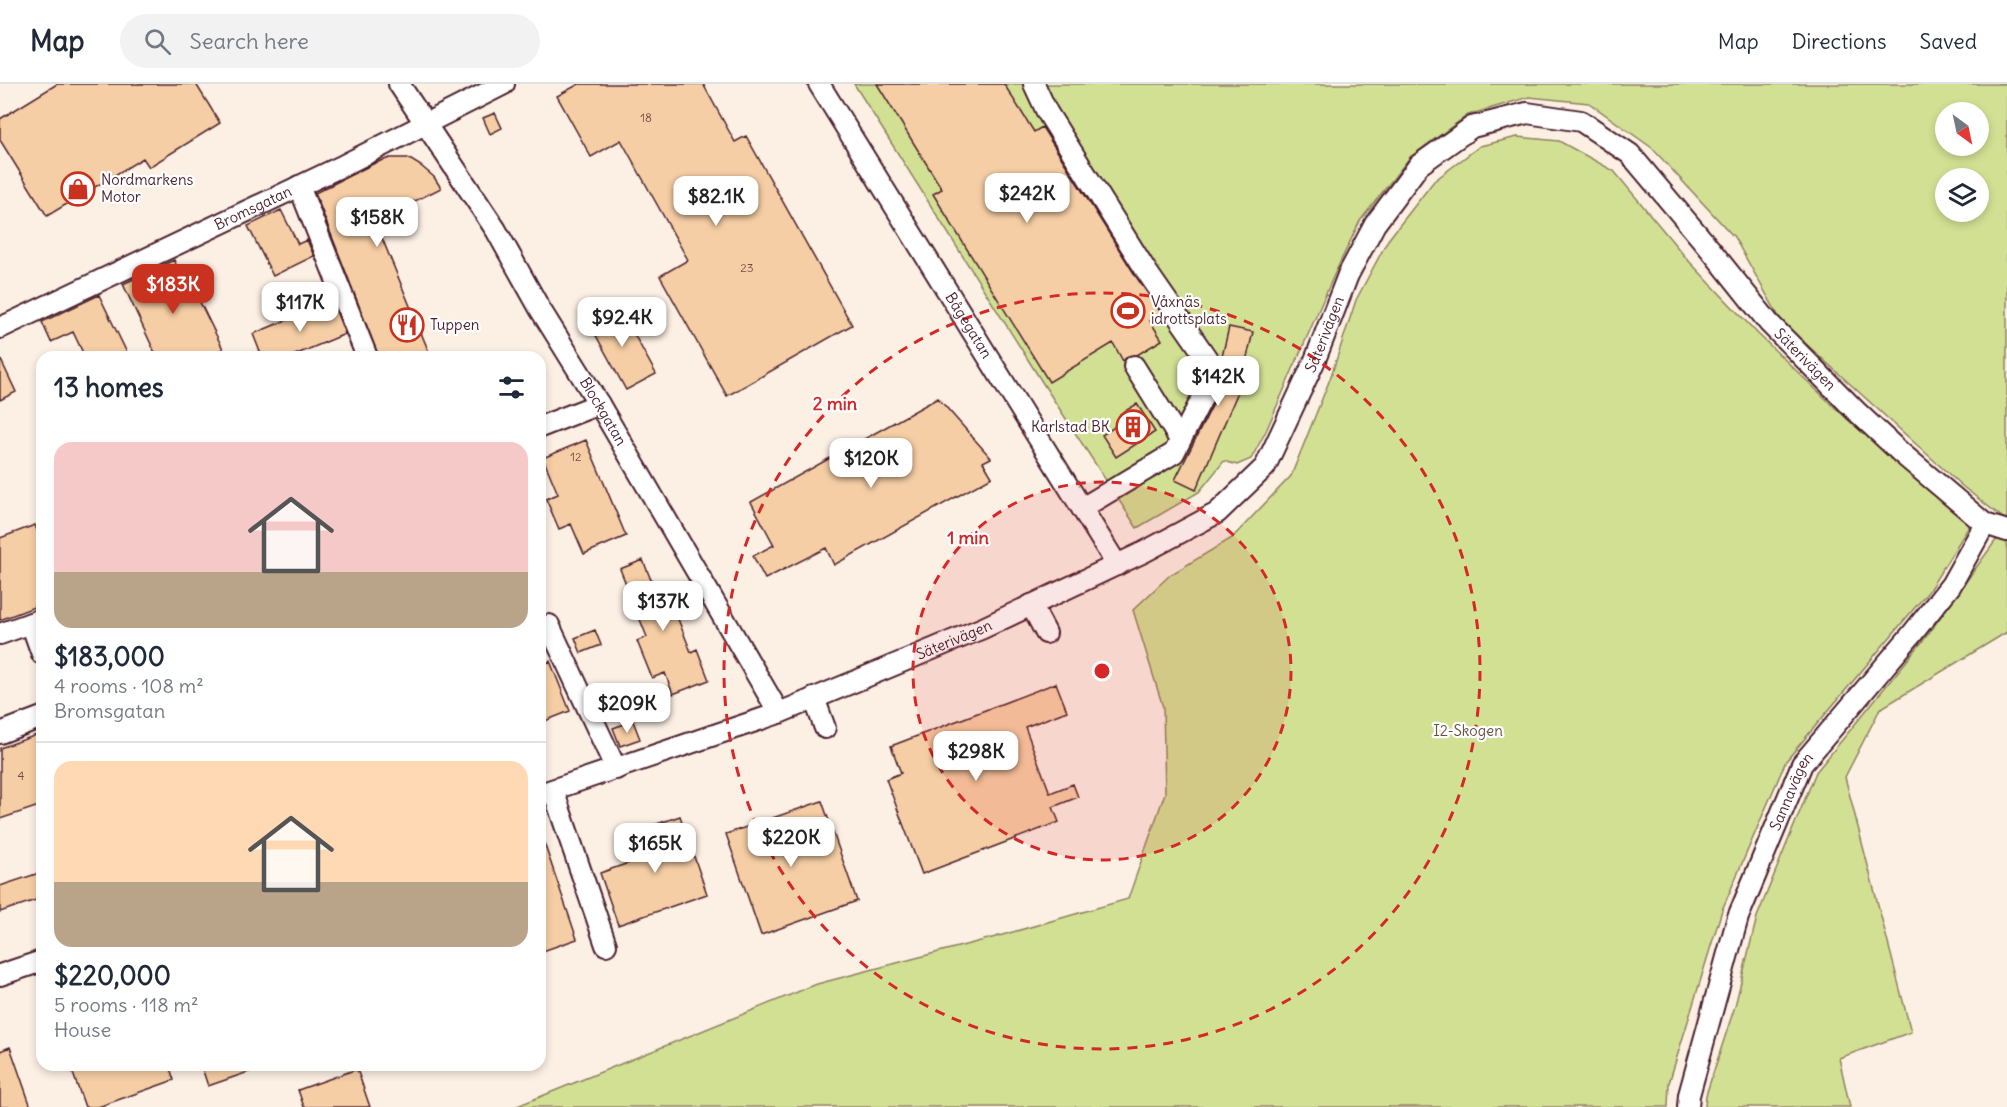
<!DOCTYPE html>
<meta charset="utf-8">
<style>
:root{--surface:#fff;--page:#f2f2f3;--text:#1f2937;--muted:#747a83;--line:#e0e1e3;--accent:#c8321e}
body{margin:0;font-family:Delius,sans-serif;background:var(--page);color:var(--text);height:100vh;display:flex;flex-direction:column;font-size:22px;white-space:nowrap}
*{box-sizing:border-box;margin:0}
p{font-size:20px;color:var(--muted)}
.icon{flex:none;width:33px;height:33px;fill:none;stroke:currentColor;stroke-width:2;stroke-linecap:round;stroke-linejoin:round}
.map{position:relative;flex:1;overflow:hidden}
.sheet{position:absolute;left:36px;top:267px;width:510px;height:720px;display:flex;flex-direction:column;background:var(--surface);border-radius:18px;box-shadow:0 3px 9px #0003}
.sheet>*{flex:none}
.needle{width:39px;rotate:147deg}
.controls{position:absolute;left:1935px;top:18px;display:grid;gap:12px}
.controls a{display:grid;place-items:center;width:54px;height:54px;border-radius:50%;background:var(--surface);box-shadow:0 3px 9px #0003;font-size:30px}
.price{position:absolute;translate:-50% -51px;padding:0 14px;border-radius:12px;background:#fff;color:#222;font-size:20px;line-height:39px;filter:drop-shadow(0 2px 3px #0008)}
.price::after{content:'';position:absolute;left:50%;top:36px;width:18px;height:14px;margin-left:-9px;background:inherit;clip-path:polygon(0 0,100% 0,50% 100%)}
.price.active{background:var(--accent);color:#fff}
ul{padding:0;list-style:none}
li{display:grid;align-content:center;gap:12px;height:318px;padding:0 18px}
li+li{border-top:2px solid var(--line)}
li span{display:grid;place-items:center;height:186px;border-radius:18px;color:#555}
li>.icon{margin-inline-start:auto}
span .icon{width:108px;height:108px;fill:#fffc;stroke-width:1}
li b{font-size:26px}
h2{display:flex;justify-content:space-between;align-items:center;height:72px;padding:0 18px;font-size:26px}
header{display:flex;align-items:center;gap:36px;box-sizing:border-box;height:84px;padding:0 30px;background:var(--surface);border-bottom:2px solid var(--line)}
header strong{font-size:28px}
nav{display:flex;gap:33px;margin-inline-start:auto;font-size:21px}
.search{width:420px;height:54px;background:var(--page);display:flex;align-items:center;gap:15px;box-sizing:border-box;padding:0 21px;border-radius:33px;color:var(--muted);font-size:22px}
.map>svg:first-child{display:block}
.green{fill:#d2e094;stroke:#8e8060;stroke-width:1.5;fill-rule:evenodd}
.building{fill:#f6cea5;stroke:#4a1f2b;stroke-width:1.5}
.lines{fill:none;stroke-linecap:round;stroke-linejoin:round}
.minor-casing{stroke:#4a1f2b;stroke-width:24}
.minor{stroke:#fff;stroke-width:20}
.ring{fill:none;stroke:#d62828;stroke-width:3;stroke-dasharray:10 8}
.labels{text-anchor:middle;stroke-width:4.5;stroke-linejoin:round;paint-order:stroke}
.number-label{font-size:12px;fill:#754b4a}
.poi-label{font-size:15px;fill:#4a1f2b;stroke:#fff;text-anchor:start}
.street-label{font-size:15px;fill:#4a1f2b;stroke:#fff}
.park-label{font-size:15px;fill:#6c4f45;stroke:#fff}
.centre{fill:#d62828;stroke:#fff;stroke-width:3}
.ring-label{font-size:18px;text-anchor:middle;font-weight:bold;fill:#d62828;stroke:#fff;stroke-width:4.5;stroke-linejoin:round;paint-order:stroke}
</style>
<header>
<strong>Map</strong>
<div class="search"><svg class="icon" aria-label="search" viewBox="0 0 24 24"><circle cx="10" cy="10" r="6"/><path d="M15 15l6 6"/></svg>Search here</div>
<nav><a>Map</a><a>Directions</a><a>Saved</a></nav>
</header>
<div class="map">
<svg width="2007" height="1023" viewBox="0 0 2007 1023">
<rect width="100%" height="100%" fill="#fcf0e4"/>
<filter id="ink" filterUnits="userSpaceOnUse"><feTurbulence type="fractalNoise" baseFrequency=".0167" numOctaves="2"/><feDisplacementMap in="SourceGraphic" scale="12" xChannelSelector="R" yChannelSelector="G"/><feConvolveMatrix kernelMatrix="1 2 1 2 8 2 1 2 1" color-interpolation-filters="sRGB"/></filter>
<g filter="url(#ink)">
<path class="green" d="M 854,0 L 2007,0 L 2007,437 L 1962,402 L 1782,238 L 1734,153 L 1652,64 L 1589,19 L 1529,13 L 1468,31 L 1410,73 L 1360,137 L 1334,191 L 1266,347 L 1251,375 L 1237,381 L 1224,377 L 1199,408 L 1137,444 L 1044,301 ZM 1946,28 L 1978,28 L 1978,62 L 1946,62 ZM 1946,94 L 1978,94 L 1978,128 L 1946,128 Z
M 1517,53 L 1559,57 L 1614,87 L 1687,175 L 1758,250 L 1848,336 L 1970,441 L 1928,508 L 1786,677 L 1722,826 L 1669,999 L 1668,1023 L 515,1023 L 817,900 L 992,854 L 1128,815 L 1165,709 L 1163,623 L 1133,526 L 1170,491 L 1232,454 L 1291,392 L 1330,295 L 1356,216 L 1388,156 L 1434,97 L 1480,62 Z
M 1996,456 L 2007,456 L 2007,548 L 1880,625 L 1845,693 L 1911,948 L 1839,974 L 1850,1023 L 1705,1023 L 1706,1011 L 1735,922 L 1757,833 L 1816,688 L 1926,553 Z"/>
<path class="building" d="M 57,0 L 196,0 L 220,39 L 149,83 L 143,74 L 47,132 L 0,56 L 0,35 Z
M 579,0 L 703,0 L 735,58 L 746,52 L 852,241 L 727,312 L 660,192 L 688,176 L 621,56 L 591,73 L 557,12 Z
M 877,0 L 1004,0 L 1034,48 L 1042,43 L 1137,194 L 1162,230 L 1150,237 L 1162,256 L 1137,271 L 1128,272 L 1123,277 L 1113,259 L 1049,298 L 933,110 L 942,105 Z
M 495,29 L 502,44 L 490,50 L 483,34 Z
M 390,74 L 408,74 L 421,82 L 434,93 L 441,104 L 375,137 L 431,273 L 379,273 L 315,109 L 375,79 Z
M 281,126 L 298,160 L 307,156 L 314,172 L 273,192 L 248,142 Z
M 174,176 L 185,200 L 190,198 L 227,273 L 157,273 L 123,200 Z
M 99,211 L 129,273 L 85,273 L 73,248 L 51,258 L 42,238 Z
M 332,217 L 345,250 L 290,273 L 262,273 L 253,250 Z
M 618,221 L 656,290 L 626,306 L 588,237 Z
M 1229,243 L 1253,248 L 1240,303 L 1196,406 L 1175,396 L 1222,302 L 1224,287 L 1221,277 Z
M 0,274 L 16,308 L 0,316 Z
M 938,314 L 991,374 L 983,378 L 992,393 L 834,481 L 826,464 L 765,495 L 753,472 L 774,461 L 751,418 Z
M 1137,320 L 1155,348 L 1116,373 L 1102,351 L 1124,337 L 1120,330 Z
M 586,356 L 626,452 L 584,470 L 571,440 L 559,445 L 546,415 L 558,410 L 543,374 Z
M 35,441 L 42,459 L 42,520 L 0,536 L 0,454 Z
M 643,476 L 653,501 L 663,497 L 691,568 L 697,565 L 709,596 L 673,610 L 665,589 L 652,594 L 637,557 L 647,553 L 620,485 Z
M 595,546 L 601,561 L 581,569 L 575,554 Z
M 550,577 L 570,627 L 540,639 L 540,581 Z
M 1056,599 L 1067,627 L 1025,643 L 1050,709 L 1073,700 L 1078,713 L 1053,723 L 1059,738 L 922,790 L 886,695 L 901,689 L 891,662 Z
M 633,637 L 640,655 L 620,662 L 613,644 Z
M 42,649 L 42,721 L 0,735 L 0,664 Z
M 822,717 L 857,817 L 761,851 L 726,750 Z
M 680,732 L 707,810 L 618,841 L 600,789 L 643,774 L 634,748 Z
M 542,753 L 577,855 L 540,868 L 540,754 Z
M 42,788 L 42,814 L 0,828 L 0,802 Z
M 10,963 L 31,1023 L 0,1023 L 0,967 Z
M 70,981 L 169,981 L 174,996 L 98,1023 L 85,1023 Z
M 201,981 L 263,981 L 263,983 L 208,1002 Z
M 357,985 L 370,1023 L 304,1023 L 298,1006 Z"/>
<g class="lines">
<defs>
<g id="minor">
<path id="s1" d="M 399,0 L 496,146 L 540,225 L 599,320 L 779,629"/>
<path id="s2" d="M 819,0 L 1117,481"/>
<path d="M 1034,0 L 1047,28 L 1147,188 L 1208,276 L 1212,286 L 1211,297 L 1174,369 L 1082,424"/>
<path d="M 299,102 L 367,273"/>
<path id="s3" d="M 0,244 L 344,81 L 504,0"/>
<path d="M 1134,282 L 1180,356"/>
<path d="M 540,343 L 599,320"/>
<path d="M 1031,521 L 1046,549"/>
<path d="M 31,539 L 42,570"/>
<path d="M 549,541 L 616,685"/>
<path d="M 0,550 L 42,535"/>
<path d="M 814,614 L 825,644"/>
<path d="M 0,649 L 42,633"/>
<path d="M 553,706 L 606,861"/>
<path id="s4" d="M 540,710 L 779,629 L 983,544 L 1144,468 L 1217,429 L 1265,383 L 1315,276 L 1348,191 L 1375,140 L 1419,81 L 1472,43 L 1527,29 L 1581,37 L 1630,70 L 1710,165 L 1769,239 L 1856,327 L 1900,368 L 1985,440 L 2007,447"/>
<path d="M 0,891 L 42,877"/>
<path id="s5" d="M 1688,1023 L 1689,1011 L 1738,833 L 1802,680 L 1912,550 L 1951,501 L 1985,440"/>
</g>
</defs>
<use href="#minor" class="minor-casing"/>
<use href="#minor" class="minor"/>
</g>
</g>
<circle cx="1102" cy="587" r="189" fill="#d62828" fill-opacity=".12"/>
<g class="ring">
<circle cx="1102" cy="587" r="189"/>
<circle cx="1102" cy="587" r="378"/>
</g>
<defs>
<symbol id="shop-ring" viewBox="-11 -11 22 22"><circle r="9.5" fill="#fff" stroke="#c8321e" stroke-width="1.5"/><path d="M-5-2.5h2.3a2.7 3.5 0 0 1 5.4 0H5L5.5 6h-11ZM-1.5-2.5h3a1.5 2.3 0 0 0-3 0Z" fill="#c8321e"/></symbol>
<symbol id="stadium-ring" viewBox="-11 -11 22 22"><circle r="9.5" fill="#fff" stroke="#c8321e" stroke-width="1.5"/><path d="M0-5a6.5 5 0 1 0 0 10a6.5 5 0 1 0 0-10ZM-3.5-1.8h7v3.6h-7Z" fill="#c8321e"/></symbol>
<symbol id="restaurant-ring" viewBox="-11 -11 22 22"><circle r="9.5" fill="#fff" stroke="#c8321e" stroke-width="1.5"/><path d="M-5-6h1v4h1v-4h1v4h1v-4h1v5L-1.5 .5V6h-2V.5L-5-1ZM5-6V6H3V1.5H1.5Q1.5-4 5-6Z" fill="#c8321e"/></symbol>
<symbol id="building-ring" viewBox="-11 -11 22 22"><circle r="9.5" fill="#fff" stroke="#c8321e" stroke-width="1.5"/><path d="M-4-6H4V6H1V3H-1V6H-4ZM-2.5-4.3h1.7v1.8h-1.7ZM.8-4.3h1.7v1.8H.8ZM-2.5-1h1.7V.8h-1.7ZM.8-1h1.7V.8H.8Z" fill="#c8321e"/></symbol>
</defs>
<g fill-rule="evenodd">
<use href="#shop-ring" x="59" y="86" width="38" height="38"/>
<use href="#stadium-ring" x="1109" y="208" width="38" height="38"/>
<use href="#restaurant-ring" x="388" y="222" width="38" height="38"/>
<use href="#building-ring" x="1114" y="324" width="38" height="38"/>
</g>
<g class="labels">
<g class="number-label">
<text x="646" y="38">18</text>
<text x="747" y="188">23</text>
<text x="576" y="377">12</text>
<text x="21" y="696">4</text>
</g>
<g class="poi-label">
<text x="101" y="101">Nordmarkens<tspan x="101" dy="17">Motor</tspan></text>
<text x="1151" y="223">Våxnäs<tspan x="1151" dy="17">idrottsplats</tspan></text>
<text x="430" y="246">Tuppen</text>
<text x="1110" y="348" text-anchor="end">Karlstad BK</text>
</g>
<g class="street-label">
<text dy="5" stroke="none"><textPath href="#s3" startOffset="280">Bromsgatan</textPath></text>
<text dy="5" stroke="none"><textPath href="#s2" startOffset="284">Bågegatan</textPath></text>
<text dy="5" stroke="none"><textPath href="#s4" startOffset="946">Säterivägen</textPath></text>
<text dy="5" stroke="none"><textPath href="#s4" startOffset="1647">Säterivägen</textPath></text>
<text dy="5" stroke="none"><textPath href="#s1" startOffset="386">Blockgatan</textPath></text>
<text dy="5" stroke="none"><textPath href="#s4" startOffset="442">Säterivägen</textPath></text>
<text dy="5" stroke="none"><textPath href="#s5" startOffset="333">Sannavägen</textPath></text>
</g>
<g class="park-label">
<text x="1468" y="652">I2-Skogen</text>
</g>
</g>
<circle cx="1102" cy="587" r="9" class="centre"/>
<g class="ring-label">
<text x="835" y="326">2 min</text>
<text x="968" y="460">1 min</text>
</g>
</svg>
<div class="controls">
<a><svg class="needle" viewBox="-14 -14 28 28"><path d="M0-13l5 13h-10z" fill="#e53935"/><path d="M0 13l5-13h-10z" fill="#747a83"/></svg></a>
<a><svg class="icon" aria-label="layers" viewBox="0 0 24 24"><path d="M12 4l9 5-9 5-9-5zM3 14l9 5 9-5"/></svg></a>
</div>
<b class="price" style="left:1027px;top:140px">$242K</b>
<b class="price" style="left:716px;top:143px">$82.1K</b>
<b class="price" style="left:377px;top:164px">$158K</b>
<b class="price active" style="left:173px;top:231px">$183K</b>
<b class="price" style="left:300px;top:249px">$117K</b>
<b class="price" style="left:622px;top:264px">$92.4K</b>
<b class="price" style="left:1218px;top:323px">$142K</b>
<b class="price" style="left:871px;top:405px">$120K</b>
<b class="price" style="left:663px;top:548px">$137K</b>
<b class="price" style="left:627px;top:650px">$209K</b>
<b class="price" style="left:976px;top:698px">$298K</b>
<b class="price" style="left:791px;top:784px">$220K</b>
<b class="price" style="left:655px;top:790px">$165K</b>
<section class="sheet">
<h2>13 homes<svg class="icon" aria-label="filters" viewBox="0 0 24 24"><path d="M4 7h16M4 17h16"/><circle cx="9" cy="7" r="2"/><circle cx="15" cy="17" r="2"/></svg></h2>
<ul>
<li><span style="background:linear-gradient(#f6c9c9 70%,#b9a48a 0)"><svg class="icon" aria-label="home" viewBox="0 0 24 24"><path d="M3 11l9-7 9 7M6 9v11h12V9"/></svg></span><div><b>$183,000</b><p>4 rooms · 108 m²</p><p>Bromsgatan</p></div></li>
<li><span style="background:linear-gradient(#ffd9b3 65%,#b9a48a 0)"><svg class="icon" aria-label="home" viewBox="0 0 24 24"><path d="M3 11l9-7 9 7M6 9v11h12V9"/></svg></span><div><b>$220,000</b><p>5 rooms · 118 m²</p><p>House</p></div></li>
</ul>
</section>
</div>
